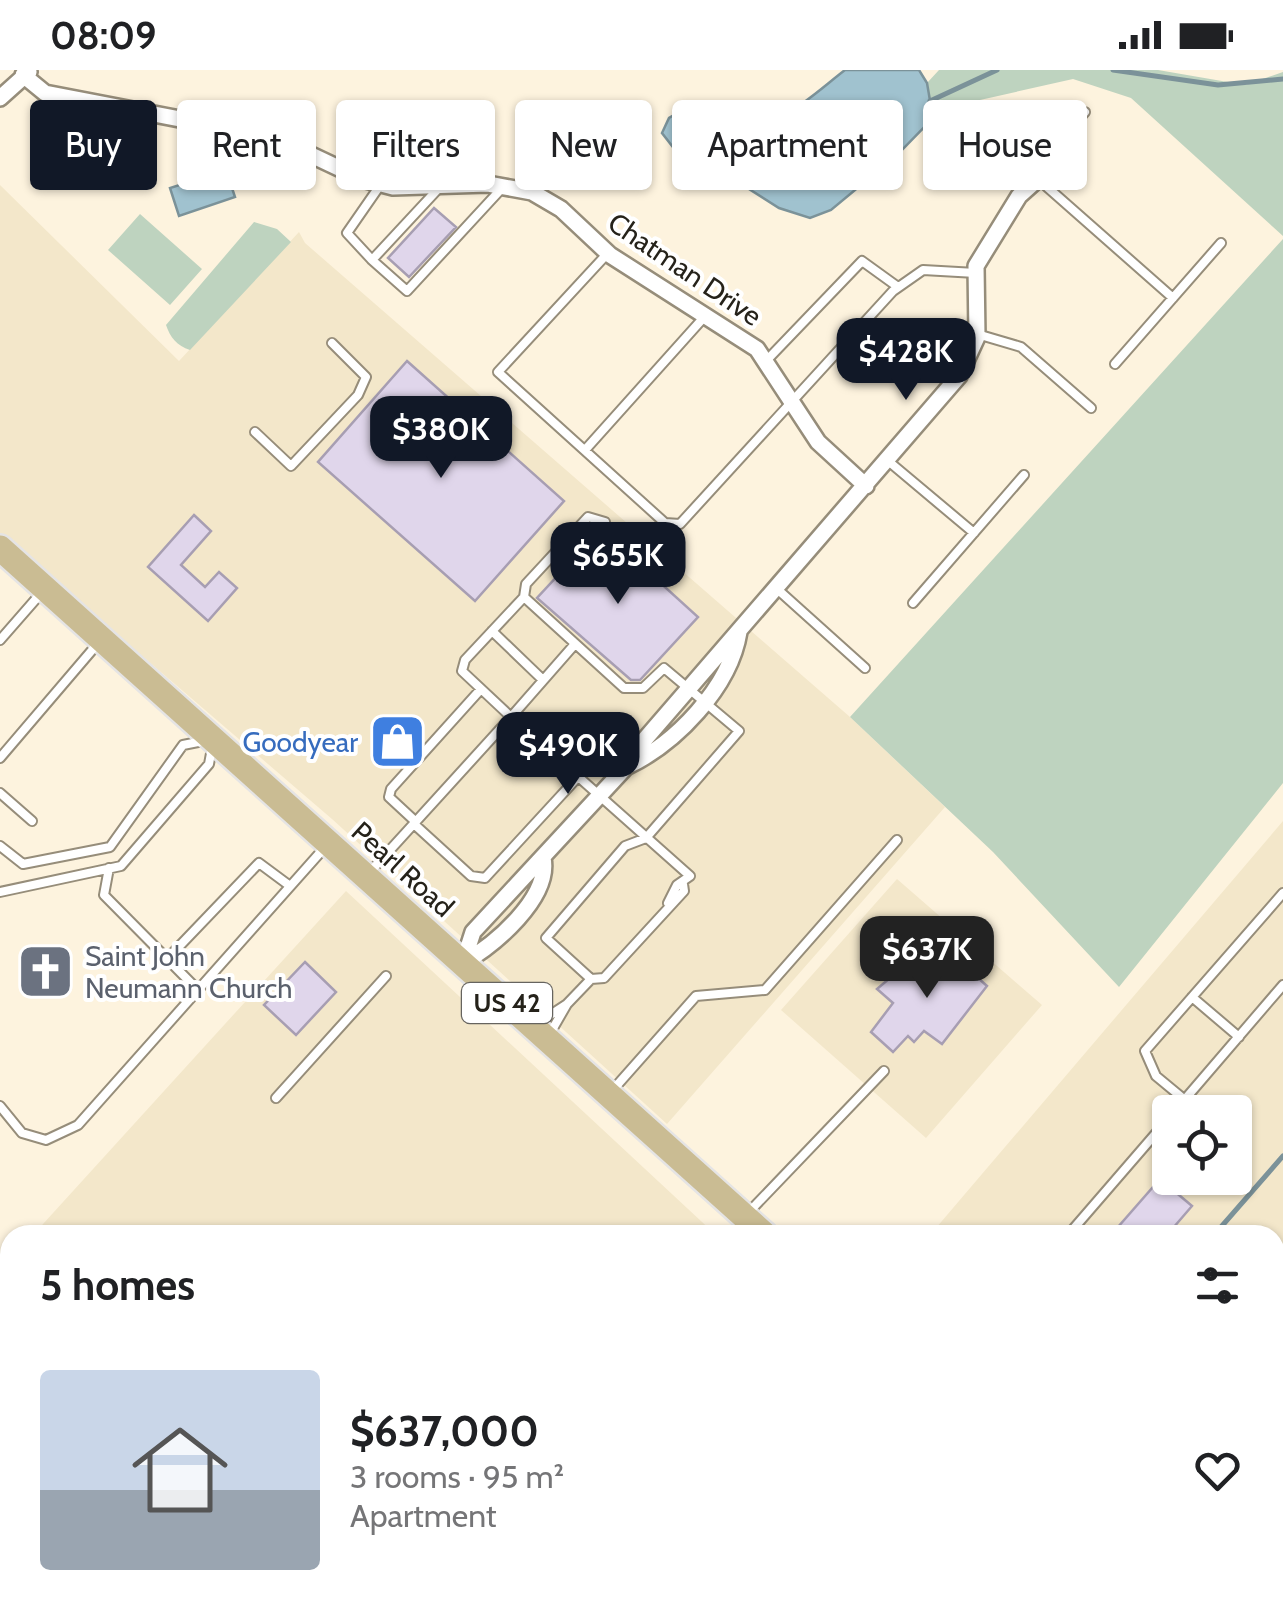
<!DOCTYPE html>
<meta charset="utf-8">
<style>
:root{--surface:#fff;--page:#f6f6f6;--text:#202124;--muted:#757577;--accent:#111827}
body{margin:0;font-family:Cabin,sans-serif;background:var(--page);color:var(--text);height:100vh;display:flex;flex-direction:column;font-size:38px;white-space:nowrap}
*{box-sizing:border-box;margin:0}
p{font-size:32px;color:var(--muted)}
.icon{flex:none;width:55px;height:55px;fill:none;stroke:currentColor;stroke-width:2;stroke-linecap:round;stroke-linejoin:round}
.map{position:relative;flex:1;overflow:hidden}
.details{position:absolute;left:0px;top:1155px;width:1285px;height:390px;display:flex;flex-direction:column;background:var(--surface);border-radius:30px 30px 0 0;box-shadow:0 2px 8px #0004}
.details>*{flex:none}
.top-card{position:absolute;left:30px;top:30px;width:1225px;height:90px;display:flex;gap:20px}
.tools{position:absolute;left:1152px;top:1025px;display:grid;gap:20px}
.tools a{display:grid;place-items:center;width:100px;height:100px;border-radius:10px;background:var(--surface);box-shadow:0 2px 8px #0004;font-size:50px}
.price{position:absolute;translate:-50% -85px;padding:0 22px;border-radius:20px;background:var(--accent);color:#fff;font-size:32px;line-height:65px;filter:drop-shadow(0 2px 5px #0008)}
.price::after{content:'';position:absolute;left:50%;top:60px;width:30px;height:22px;margin-left:-15px;background:inherit;clip-path:polygon(0 0,100% 0,50% 100%)}
.price.current{background:#222;color:#fff}
ul{padding:0;list-style:none}
li{display:flex;align-items:center;gap:30px;height:250px;padding:0 40px}
li span{display:grid;place-items:center;flex:none;width:280px;height:200px;border-radius:10px;color:#555}
li>.icon{margin-inline-start:auto}
span .icon{width:120px;height:120px;fill:#fffc;stroke-width:1}
li b{font-size:42px}
h2{display:flex;justify-content:space-between;align-items:center;height:120px;padding:0 40px;font-size:42px}
.chip{padding:0 35px;border-radius:10px;background:var(--surface);box-shadow:0 2px 8px #0004;font-size:35px;line-height:90px}
.chip.current{background:var(--accent);color:#fff}
.status{display:flex;justify-content:space-between;align-items:center;height:70px;padding:0 50px;background:var(--surface);direction:ltr}
.status svg{height:28px;fill:currentColor}
.map>svg:first-child{display:block}
.built{fill:#f3e7ca;fill-rule:evenodd}
.green{fill:#bed3bf}
.water{fill:#a0c2cf;stroke:#7b9299;stroke-width:2.5}
.lines{fill:none;stroke-linecap:round;stroke-linejoin:round}
.stream{stroke:#7b9299;stroke-width:5}
.building{fill:#e0d6eb;stroke:#a79eb2;stroke-width:2.5}
.service-casing{stroke:#968d7a;stroke-width:12}
.minor-casing{stroke:#968d7a;stroke-width:20}
.primary-casing{stroke:#e5e4e4;stroke-width:30}
.service{stroke:#fff;stroke-width:8}
.minor{stroke:#fff;stroke-width:15}
.primary{stroke:#cabc93;stroke-width:25}
.labels{text-anchor:middle;stroke-width:8;stroke-linejoin:round;paint-order:stroke}
.shield{fill:#fff;stroke:#66645f;stroke-width:2.5}
.shield-label{font-size:25px;font-weight:bold;fill:#25221a}
.street-label{font-size:28px;fill:#25221a;stroke:#fff}
.shop-label{font-size:28px;fill:#366cbe;stroke:#fff;text-anchor:end}
.worship-label{font-size:28px;fill:#5b616d;stroke:#fff;text-anchor:start}
</style>
<div class="status"><b>08:09</b><svg viewBox="0 0 49 12"><path d="M0 12V9h3v3zM5 12V6h3v6zM10 12V3h3v9zM15 12V0h3v12zM26 1h20v11H26zM47 4h2v5h-2z"/></svg></div>
<div class="map">
<svg width="1283" height="1545" viewBox="0 0 1283 1545">
<rect width="100%" height="100%" fill="#fdf3de"/>
<path class="built" d="M 0,115 L 179,291 L 299,162 L 305,173 L 850,647 L 945,737 L 667,1054 L 332,749 L 0,464 Z
M 1283,751 L 1283,1545 L 1213,1545 L 1202,1535 L 1275,1535 L 1275,1165 L 930,1165 ZM 1170,1042 L 1235,1042 L 1235,1108 L 1170,1108 Z
M 897,809 L 1042,935 L 926,1068 L 781,940 Z
M 346,821 L 716,1165 L 33,1165 Z
M 10,1190 L 10,1385 L 0,1376 L 0,1201 Z
M 174,1535 L 492,1535 L 484,1545 L 185,1545 Z"/>
<path class="green" d="M 939,0 L 1158,0 L 1245,15 L 1283,2 L 1283,166 L 1131,28 L 1073,9 L 980,30 L 933,48 L 927,13 Z
M 140,144 L 202,199 L 170,235 L 108,180 Z
M 254,152 L 277,159 L 291,172 L 190,280 C 177,276 170,267 166,255 Z
M 1283,169 L 1283,713 L 1119,917 L 993,782 L 850,647 Z"/>
<path class="water" d="M 845,0 L 919,0 L 927,13 L 933,48 L 896,86 L 831,140 L 810,148 L 779,138 L 730,107 L 686,94 L 662,63 L 669,48 L 681,41 C 701,43 715,54 734,58 C 773,65 816,22 845,0 Z
M 226,100 L 235,127 L 179,146 L 170,118 Z"/>
<g class="lines">
<path class="stream" d="M 1113,0 L 1218,15 L 1283,9
M 930,31 L 997,0
M 1214,1165 L 1283,1086"/>
</g>
<path class="building" d="M 434,138 L 456,157 L 409,207 L 388,188 Z
M 407,291 L 564,431 L 475,531 L 318,392 Z
M 194,445 L 211,461 L 181,495 L 205,517 L 219,502 L 237,518 L 208,551 L 148,497 Z
M 601,459 L 698,547 L 640,610 L 631,610 L 537,528 Z
M 934,878 L 962,903 L 967,898 L 987,916 L 942,974 L 924,961 L 914,972 L 908,966 L 893,982 L 871,962 L 893,933 L 877,919 L 904,896 L 911,902 Z
M 305,892 L 336,922 L 296,965 L 264,935 Z
M 1160,1109 L 1192,1136 L 1167,1165 L 1111,1165 Z"/>
<g class="lines">
<defs>
<path id="service" d="M 1085,42 L 1044,88 L 1038,109 L 1173,228
M 438,119 L 372,190 L 407,221 L 503,117
M 607,184 L 498,302 L 665,453 L 680,454 L 893,221 L 923,200 L 976,203
M 372,190 L 347,163 L 381,114
M 977,264 L 1021,277 L 1091,338
M 766,291 L 862,191 L 898,217
M 1115,294 L 1221,173
M 255,362 L 291,396 L 358,325 L 366,307 L 332,273
M 585,380 L 706,245
M 887,390 L 974,463
M 776,518 L 865,598
M 524,527 L 465,590 L 462,601 L 511,647 L 575,574
M 913,533 L 1024,405
M 492,561 L 543,610
M 0,570 L 42,522
M 0,688 L 99,572
M 0,723 L 32,751
M 416,752 L 389,727 L 391,719 L 481,619
M 414,754 L 471,806 L 485,808 L 577,708
M 0,776 L 23,794 L 110,777 L 183,675 L 208,670
M 109,798 L 104,825 L 197,919
M 369,803 L 511,647 L 690,806 L 677,815 L 668,833
M 0,822 L 121,796 L 209,694 L 212,678
M 168,888 L 259,793 L 290,816
M 591,909 L 604,908 L 684,821 L 683,814
M 1192,927 L 1239,967
M 538,953 L 567,934
M 548,967 L 567,934 L 591,909 L 546,868 L 625,776 L 646,768 L 739,661 L 664,598 L 643,618 L 624,618 L 524,527 L 526,514 L 588,447 L 605,452
M 611,1022 L 696,926 L 765,920 L 897,770
M 276,1028 L 386,906
M 1185,1030 L 1156,1006 L 1145,981 L 1283,823
M 0,1036 L 22,1063 L 46,1070 L 78,1055 L 326,776
M 1174,1042 L 1283,915
M 749,1142 L 884,1001
M 1068,1165 L 1170,1047
M 1245,1165 L 1248,1161 L 1252,1165
M 1275,1184 L 1283,1188
M 600,1535 L 612,1545
M 522,1545 L 531,1535
M 661,1545 L 670,1535
M 1032,1545 L 1041,1535"/>
<path id="minor" d="M 23,5 L 45,23 L 273,67 L 362,109 L 393,117 L 488,114 L 532,122 L 561,139 L 610,185 L 757,279 L 818,372 L 866,416
M 0,28 L 29,2
M 626,697 C 675,674 730,618 739,562
M 463,893 L 473,862 L 626,697 L 640,675 L 959,306 L 977,267 L 976,196 L 1019,126 L 1038,109
M 463,893 C 494,875 551,828 543,788
M 83,1545 L 95,1535"/>
<path id="primary" d="M 0,478 L 765,1165
M 1179,1535 L 1190,1545"/>
</defs>
<use href="#service" class="service-casing"/>
<use href="#minor" class="minor-casing"/>
<use href="#primary" class="primary-casing"/>
<use href="#service" class="service"/>
<use href="#minor" class="minor"/>
<use href="#primary" class="primary"/>
</g>
<defs>
<symbol id="shop-square" viewBox="-11 -11 22 22"><rect x="-9" y="-9" width="18" height="18" rx="4" fill="#3f7fe0" stroke="#fff"/><path d="M-5-2.5h2.3a2.7 3.5 0 0 1 5.4 0H5L5.5 6h-11ZM-1.5-2.5h3a1.5 2.3 0 0 0-3 0Z" fill="#fff"/></symbol>
<symbol id="church-square" viewBox="-11 -11 22 22"><rect x="-9" y="-9" width="18" height="18" rx="4" fill="#6b7280" stroke="#fff"/><path d="M-1.2-6h2.4v3.5h3.3v2.4h-3.3V6h-2.4V-.1h-3.3v-2.4h3.3Z" fill="#fff"/></symbol>
</defs>
<g fill-rule="evenodd">
<use href="#shop-square" x="366" y="640" width="63" height="63"/>
<use href="#church-square" x="14" y="870" width="63" height="63"/>
</g>
<g class="labels">
<rect class="shield" x="462" y="913" width="90" height="40" rx="8"/>
<g class="shield-label">
<text x="507" y="942">US 42</text>
</g>
<g class="street-label">
<text transform="translate(685 199) rotate(34)" y="10">Chatman Drive</text>
<text transform="translate(403 799) rotate(42)" y="10">Pearl Road</text>
</g>
<g class="shop-label">
<text x="358" y="682">Goodyear</text>
</g>
<g class="worship-label">
<text x="85" y="896">Saint John<tspan x="85" dy="32">Neumann Church</tspan></text>
</g>
</g>
</svg>
<div class="tools">
<a><svg class="icon" aria-label="locate" viewBox="0 0 24 24"><circle cx="12" cy="12" r="6"/><path d="M12 2v4M12 18v4M2 12h4M18 12h4"/></svg></a>
</div>
<b class="price" style="left:906px;top:333px">$428K</b>
<b class="price" style="left:441px;top:411px">$380K</b>
<b class="price" style="left:618px;top:537px">$655K</b>
<b class="price" style="left:568px;top:727px">$490K</b>
<b class="price current" style="left:927px;top:931px">$637K</b>
<div class="top-card">
<a class="chip current">Buy</a>
<a class="chip">Rent</a>
<a class="chip">Filters</a>
<a class="chip">New</a>
<a class="chip">Apartment</a>
<a class="chip">House</a>
</div>
<section class="details">
<h2>5 homes<svg class="icon" aria-label="filters" viewBox="0 0 24 24"><path d="M4 7h16M4 17h16"/><circle cx="9" cy="7" r="2"/><circle cx="15" cy="17" r="2"/></svg></h2>
<ul>
<li><span style="background:linear-gradient(#c9d6e8 60%,#9aa5b1 0)"><svg class="icon" aria-label="home" viewBox="0 0 24 24"><path d="M3 11l9-7 9 7M6 9v11h12V9"/></svg></span><div><b>$637,000</b><p>3 rooms · 95 m²</p><p>Apartment</p></div><svg class="icon" aria-label="heart" viewBox="0 0 24 24"><path d="M12 20l-8-8c-3-5 5-10 8-4 3-6 11-1 8 4z"/></svg></li>
</ul>
</section>
</div>
